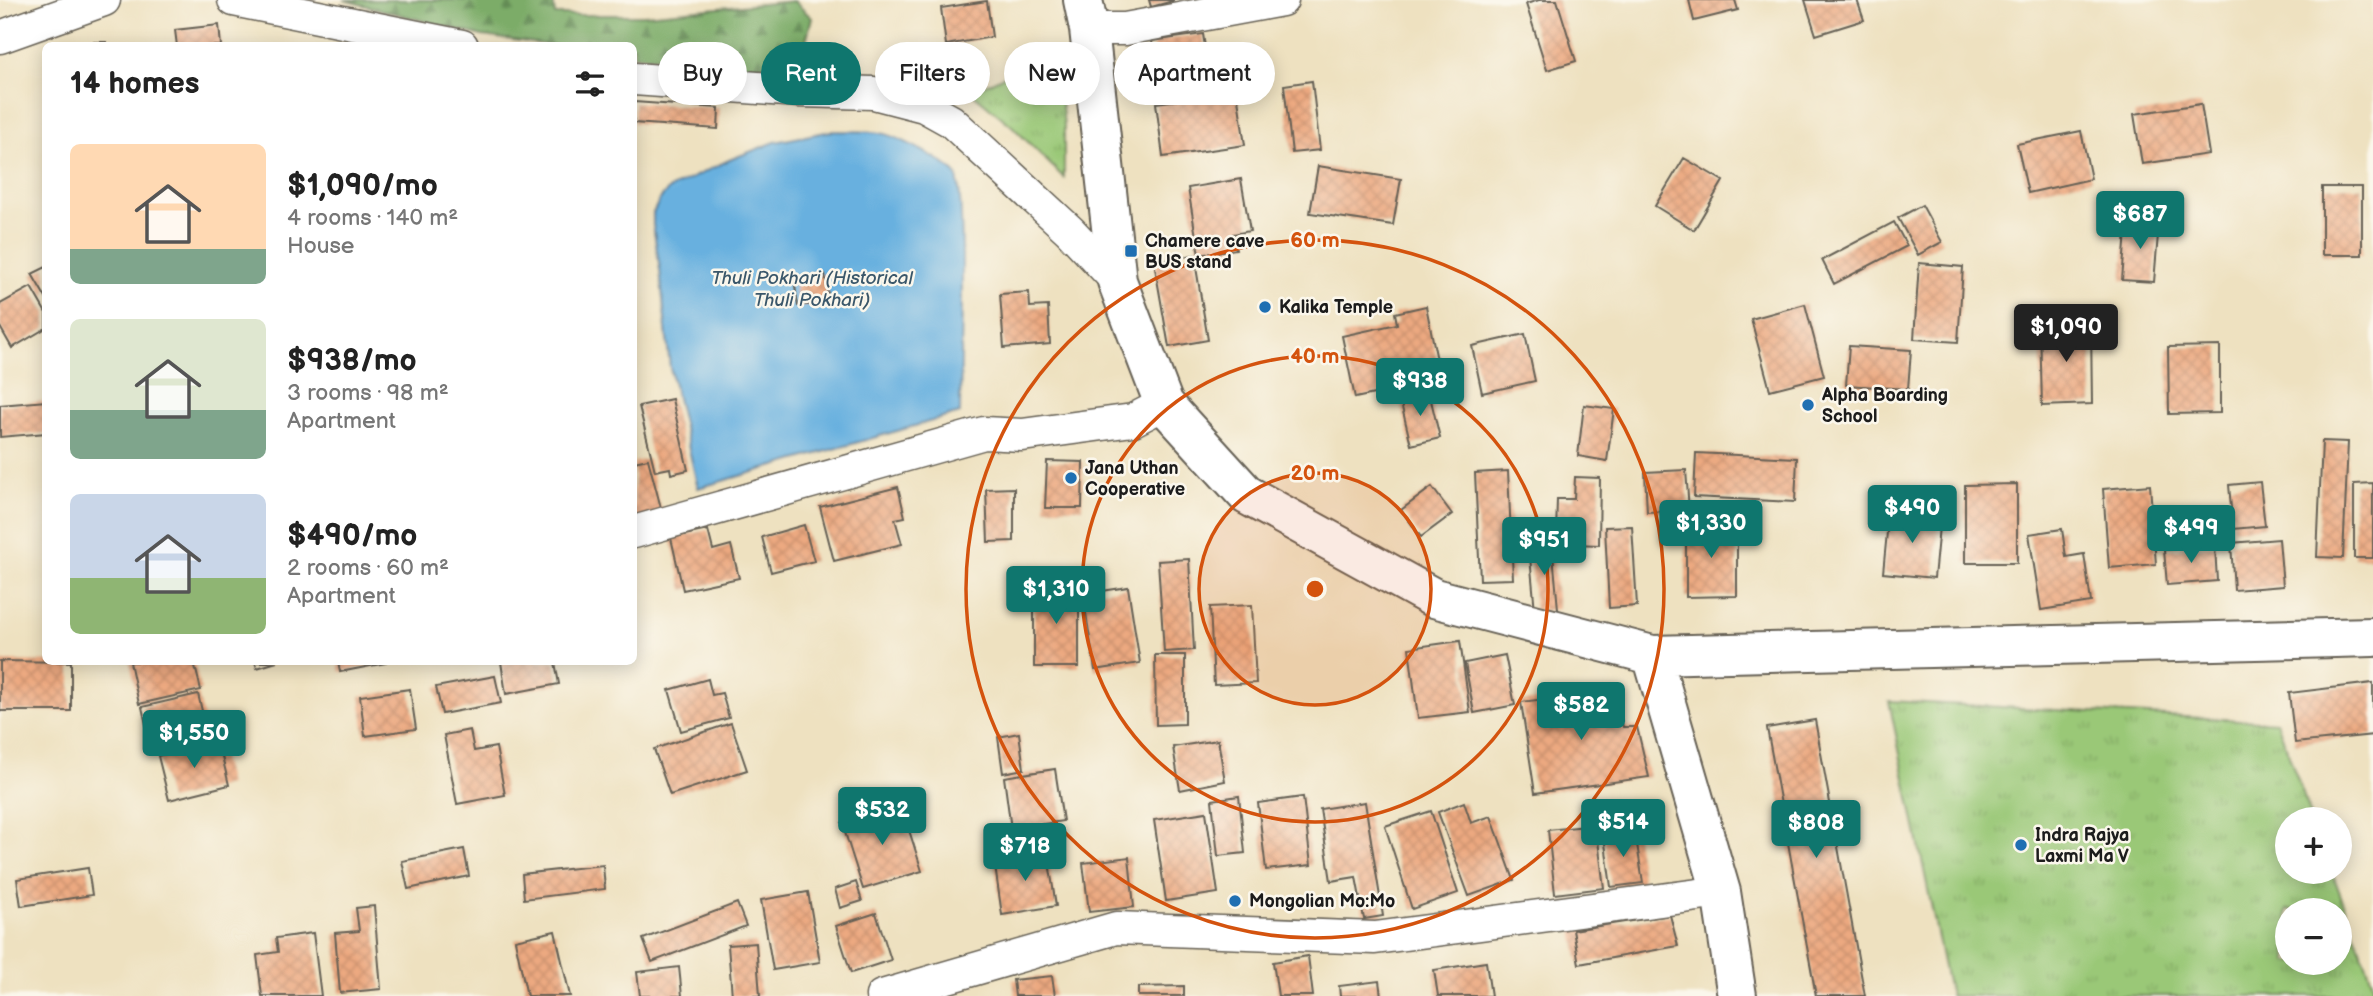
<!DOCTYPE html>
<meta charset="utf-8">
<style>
:root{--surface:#fff;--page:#f2f2f2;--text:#222;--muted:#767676;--accent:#0f766e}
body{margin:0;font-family:"Balsamiq Sans",sans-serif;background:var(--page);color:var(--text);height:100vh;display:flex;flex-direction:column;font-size:26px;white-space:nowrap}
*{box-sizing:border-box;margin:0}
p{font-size:23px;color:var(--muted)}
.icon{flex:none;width:38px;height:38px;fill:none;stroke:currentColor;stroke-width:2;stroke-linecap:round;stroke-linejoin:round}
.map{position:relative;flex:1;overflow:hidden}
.drawer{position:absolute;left:42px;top:42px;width:595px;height:623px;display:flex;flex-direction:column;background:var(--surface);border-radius:10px;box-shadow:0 4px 18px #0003}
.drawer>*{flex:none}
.top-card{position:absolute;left:658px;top:42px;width:665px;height:63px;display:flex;gap:14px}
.buttons{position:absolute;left:2275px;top:807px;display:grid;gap:14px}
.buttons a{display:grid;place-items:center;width:77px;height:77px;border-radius:50%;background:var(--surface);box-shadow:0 4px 18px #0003;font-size:35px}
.price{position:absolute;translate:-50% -60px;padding:0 16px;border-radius:7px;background:var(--accent);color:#fff;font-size:23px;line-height:46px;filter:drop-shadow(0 2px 4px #0008)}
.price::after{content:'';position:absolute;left:50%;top:42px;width:21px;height:16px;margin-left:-10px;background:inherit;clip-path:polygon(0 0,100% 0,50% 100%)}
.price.active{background:#222;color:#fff}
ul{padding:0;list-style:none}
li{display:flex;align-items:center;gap:21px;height:175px;padding:0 28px}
li span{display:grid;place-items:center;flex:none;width:196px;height:140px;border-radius:10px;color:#555}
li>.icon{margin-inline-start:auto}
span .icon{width:84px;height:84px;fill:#fffc;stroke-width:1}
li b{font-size:30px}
h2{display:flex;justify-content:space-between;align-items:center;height:84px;padding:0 28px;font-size:30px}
.chip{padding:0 24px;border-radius:32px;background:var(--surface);box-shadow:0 4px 18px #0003;font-size:24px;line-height:63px}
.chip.active{background:var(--accent);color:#fff}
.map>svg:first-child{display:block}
.forest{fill:url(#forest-firs);stroke:#4c6442;stroke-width:2}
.park{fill:url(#park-tufts);stroke:#5b724a;stroke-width:2;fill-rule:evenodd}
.water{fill:#68b0df;stroke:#42667e;stroke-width:2}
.building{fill:url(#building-cross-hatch)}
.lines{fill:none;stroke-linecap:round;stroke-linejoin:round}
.street-casing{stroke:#666155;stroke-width:35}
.primary-casing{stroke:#666155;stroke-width:42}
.street{stroke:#fff;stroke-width:32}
.primary{stroke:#fff;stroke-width:38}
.ring{fill:none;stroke:#d4530e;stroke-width:3.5}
.poi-dot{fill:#1f6fb2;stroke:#fbf7ec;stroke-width:2.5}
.labels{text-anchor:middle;stroke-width:5;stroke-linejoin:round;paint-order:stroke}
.poi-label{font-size:18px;font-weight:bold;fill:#1c1c1c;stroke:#fbf7ec;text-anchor:start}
.water-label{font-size:19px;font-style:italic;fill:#3a576a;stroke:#fbf7ec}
.centre{fill:#d4530e;stroke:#fbf7ec;stroke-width:3.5}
.ring-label{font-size:21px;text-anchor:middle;font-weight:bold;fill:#d4530e;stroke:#fbf7ec;stroke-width:5;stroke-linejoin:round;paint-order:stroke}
</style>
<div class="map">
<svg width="2373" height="996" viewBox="0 0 2373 996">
<defs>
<pattern id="forest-firs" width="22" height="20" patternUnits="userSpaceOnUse" patternTransform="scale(1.75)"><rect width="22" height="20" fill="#7bac68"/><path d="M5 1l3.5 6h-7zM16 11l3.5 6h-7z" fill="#648b55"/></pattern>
<pattern id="park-tufts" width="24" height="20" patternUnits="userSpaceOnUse" patternTransform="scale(1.75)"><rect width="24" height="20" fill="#9ac877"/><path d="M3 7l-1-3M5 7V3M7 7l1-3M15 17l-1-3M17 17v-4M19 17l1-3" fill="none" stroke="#84ab66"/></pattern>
<pattern id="building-cross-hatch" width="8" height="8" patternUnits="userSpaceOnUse" patternTransform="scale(1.75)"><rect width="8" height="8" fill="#eca980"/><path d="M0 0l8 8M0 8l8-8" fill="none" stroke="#ca916e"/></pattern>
</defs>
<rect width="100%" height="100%" fill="#fbf7ec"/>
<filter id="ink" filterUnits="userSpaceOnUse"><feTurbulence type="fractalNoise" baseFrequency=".0143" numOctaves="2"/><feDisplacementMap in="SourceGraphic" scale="14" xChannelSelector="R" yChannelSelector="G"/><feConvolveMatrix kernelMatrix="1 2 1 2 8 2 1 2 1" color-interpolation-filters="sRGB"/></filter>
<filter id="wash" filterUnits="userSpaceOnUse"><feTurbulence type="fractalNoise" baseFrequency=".00686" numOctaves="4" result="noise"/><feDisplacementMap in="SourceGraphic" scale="28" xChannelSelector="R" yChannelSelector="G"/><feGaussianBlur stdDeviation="1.57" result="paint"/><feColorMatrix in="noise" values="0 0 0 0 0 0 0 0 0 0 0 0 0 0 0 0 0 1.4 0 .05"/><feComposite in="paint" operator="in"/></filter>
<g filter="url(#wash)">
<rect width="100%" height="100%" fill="#eee1c0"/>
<path class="forest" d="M 344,0 L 553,0 L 555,15 L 644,15 L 794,1 L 812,18 L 799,67 L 749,67 L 634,55 L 634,46 L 557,46 L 482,36 Z"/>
<path class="park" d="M 1056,50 L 1064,126 L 1064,178 L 1012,126 L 971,92 Z
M 1889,701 L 2277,722 L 2312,819 L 2287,819 L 2287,872 L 2332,872 L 2373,983 L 2373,996 L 1950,996 ZM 2287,910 L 2340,910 L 2340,962 L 2287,962 Z"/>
<path class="water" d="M 831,131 C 848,132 868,130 885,134 C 900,138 945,161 955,173 C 967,187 960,380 960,413 L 698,488 L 670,368 L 660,270 L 653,225 L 653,213 L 660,199 L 669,189 L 729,160 L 775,142 Z"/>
<g id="blocks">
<path class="building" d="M 1149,0 L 1173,0 L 1173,1 L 1151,7 Z
M 1539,0 L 1557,0 L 1576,61 L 1547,70 L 1526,4 Z
M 1689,0 L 1735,0 L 1738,10 L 1694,21 Z
M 1805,0 L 1857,0 L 1864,20 L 1816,35 Z
M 987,1 L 992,37 L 946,45 L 941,8 Z
M 219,25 L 221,46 L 177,46 L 175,30 Z
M 1203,34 L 1207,60 L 1190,62 L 1192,81 L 1158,86 L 1152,41 Z
M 70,42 L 107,42 L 107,46 L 70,46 Z
M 1312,81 L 1320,150 L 1292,153 L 1284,85 Z
M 1237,92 L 1245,145 L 1163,157 L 1156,103 Z
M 634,102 L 719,108 L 718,129 L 634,123 Z
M 2201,104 L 2209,154 L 2142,164 L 2134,114 Z
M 2081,131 L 2091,179 L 2028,193 L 2017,144 Z
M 1684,158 L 1723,181 L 1694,230 L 1655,206 Z
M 1318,166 L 1401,179 L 1393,225 L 1310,213 Z
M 1241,179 L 1250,231 L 1233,234 L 1236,249 L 1199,255 L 1188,188 Z
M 2322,187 L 2362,187 L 2362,255 L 2322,255 Z
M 1922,205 L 1942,242 L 1918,255 L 1898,218 Z
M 2127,220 L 2159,223 L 2154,282 L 2122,280 Z
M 1894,222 L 1907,246 L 1834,284 L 1822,260 Z
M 1194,255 L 1208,340 L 1169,347 L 1154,262 Z
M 1919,263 L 1963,267 L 1958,342 L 1914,339 Z
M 46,267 L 46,298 L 32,274 Z
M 825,274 L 829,302 L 798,306 L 794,279 Z
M 31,287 L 46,313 L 46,328 L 12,348 L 0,327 L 0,304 Z
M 1029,292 L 1030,307 L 1048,306 L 1050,344 L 1004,348 L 1000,294 Z
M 1805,304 L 1824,376 L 1770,390 L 1751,319 Z
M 1426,306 L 1441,380 L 1355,398 L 1342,336 L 1397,324 L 1395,313 Z
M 2091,323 L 2092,404 L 2042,406 L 2040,324 Z
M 1525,334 L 1535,381 L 1482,393 L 1472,346 Z
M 1849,346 L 1911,350 L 1908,389 L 1846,385 Z
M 2220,346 L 2220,413 L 2169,414 L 2168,347 Z
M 1429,392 L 1440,438 L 1411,445 L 1400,399 Z
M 672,399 L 688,470 L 671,474 L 670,468 L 655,471 L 639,406 Z
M 46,401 L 46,433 L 0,437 L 0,405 Z
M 1584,405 L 1614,409 L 1607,461 L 1578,456 Z
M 2322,441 L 2348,442 L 2343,558 L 2317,557 Z
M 1696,453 L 1797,458 L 1795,502 L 1694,497 Z
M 648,459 L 665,523 L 634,531 L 634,462 Z
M 1047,461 L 1083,462 L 1082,508 L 1045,508 Z
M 1686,470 L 1689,510 L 1647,512 L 1645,472 Z
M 1508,471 L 1513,579 L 1480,580 L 1475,473 Z
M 1575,477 L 1600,478 L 1599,545 L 1576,544 L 1576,535 L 1556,535 L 1557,499 L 1574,499 Z
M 2260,482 L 2265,526 L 2233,529 L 2229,485 Z
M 2373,483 L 2373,558 L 2354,558 L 2354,484 Z
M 2017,484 L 2017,563 L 1965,563 L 1965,485 Z
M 2150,485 L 2156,564 L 2109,568 L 2103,489 Z
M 898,487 L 905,517 L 895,519 L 902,544 L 834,561 L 820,507 Z
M 1432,487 L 1452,514 L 1421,537 L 1401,510 Z
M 1014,488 L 1014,541 L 988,542 L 986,489 Z
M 1889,512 L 1940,516 L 1934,578 L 1883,573 Z
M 1686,523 L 1737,523 L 1737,596 L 1686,597 Z
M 804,525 L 814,561 L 771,572 L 762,537 Z
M 1632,526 L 1637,606 L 1609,608 L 1605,527 Z
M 2062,529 L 2066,557 L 2084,554 L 2091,602 L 2041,610 L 2029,534 Z
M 708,530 L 713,550 L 731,545 L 739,578 L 683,590 L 671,538 Z
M 2279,539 L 2283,586 L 2234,590 L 2231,543 Z
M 1552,543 L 1558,609 L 1535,611 L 1529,546 Z
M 2215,546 L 2217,581 L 2167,585 L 2164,550 Z
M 1189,559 L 1194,650 L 1164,652 L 1158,561 Z
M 1034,585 L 1079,585 L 1079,667 L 1034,667 Z
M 1128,587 L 1140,663 L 1095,670 L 1083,594 Z
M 1252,605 L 1256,683 L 1214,685 L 1210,607 Z
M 1460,641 L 1470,712 L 1418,718 L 1409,648 Z
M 1155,655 L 1185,655 L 1185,724 L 1156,725 Z
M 1505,655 L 1515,705 L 1474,713 L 1465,663 Z
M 0,661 L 71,662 L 71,711 L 0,711 Z
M 130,662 L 194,662 L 201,690 L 139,704 Z
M 255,662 L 277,662 L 257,668 Z
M 338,662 L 386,662 L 386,663 L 340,672 Z
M 501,662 L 555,662 L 559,684 L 506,694 Z
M 495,676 L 501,703 L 442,714 L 436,687 Z
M 708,679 L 712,695 L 722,693 L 729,718 L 681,731 L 669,690 Z
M 2373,683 L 2373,735 L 2295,743 L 2289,693 Z
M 410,689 L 416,729 L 365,736 L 360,696 Z
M 1614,690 L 1623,727 L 1637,727 L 1649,777 L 1535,793 L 1521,702 Z
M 198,694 L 207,732 L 151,746 L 142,707 Z
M 1815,720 L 1865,996 L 1816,996 L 1767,728 Z
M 731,723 L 747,770 L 670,795 L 654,749 Z
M 470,730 L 474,751 L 496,747 L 505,795 L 457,804 L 444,735 Z
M 1019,733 L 1024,769 L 1003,773 L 998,737 Z
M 218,740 L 229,785 L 169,800 L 158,756 Z
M 1218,740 L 1225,781 L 1180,790 L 1173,747 Z
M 1055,769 L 1063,821 L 1011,829 L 1004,777 Z
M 1239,796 L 1245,853 L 1218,856 L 1212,800 Z
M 1303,797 L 1311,865 L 1266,870 L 1258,803 Z
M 1365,802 L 1383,916 L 1364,919 L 1356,877 L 1331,881 L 1320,809 Z
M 1464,802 L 1471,823 L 1491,816 L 1514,880 L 1469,896 L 1438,812 Z
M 901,805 L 922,871 L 863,889 L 842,823 Z
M 1431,811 L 1458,893 L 1412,909 L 1385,826 Z
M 1206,812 L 1218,893 L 1166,901 L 1154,820 Z
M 1596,825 L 1604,888 L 1555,894 L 1548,830 Z
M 1635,831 L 1643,883 L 1611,887 L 1604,836 Z
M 464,849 L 469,876 L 408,889 L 402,861 Z
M 1047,850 L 1056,906 L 1002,915 L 994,859 Z
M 1129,857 L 1134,907 L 1089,912 L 1083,863 Z
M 603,865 L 605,889 L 524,899 L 522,874 Z
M 88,868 L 92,895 L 21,906 L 17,879 Z
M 856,882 L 862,901 L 840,908 L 835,889 Z
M 808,892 L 820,962 L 773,970 L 761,900 Z
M 737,903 L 746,926 L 652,962 L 643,939 Z
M 374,906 L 381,989 L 340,993 L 335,933 L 359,931 L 356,908 Z
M 876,913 L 891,960 L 851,973 L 836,926 Z
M 1670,915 L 1678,946 L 1579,964 L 1573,930 Z
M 555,931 L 570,996 L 527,996 L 515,940 Z
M 313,933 L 321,996 L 262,996 L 257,955 L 278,952 L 276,938 Z
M 756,943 L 760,996 L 732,996 L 728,945 Z
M 1308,956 L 1313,996 L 1278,996 L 1273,962 Z
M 1486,962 L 1491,996 L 1438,996 L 1434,970 Z
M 679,967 L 682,996 L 640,996 L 637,972 Z
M 1052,976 L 1055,996 L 1015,996 L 1013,980 Z
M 1379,981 L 1381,996 L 1340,996 L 1339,986 Z
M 1184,986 L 1184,996 L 1138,996 L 1138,987 Z"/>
</g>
</g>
<g filter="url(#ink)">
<use href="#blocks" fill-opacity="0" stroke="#666155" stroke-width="2"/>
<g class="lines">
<defs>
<path id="street" d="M 234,0 L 462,46
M 1089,29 L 1125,29 L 1282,0
M 0,37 L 104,0
M 634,79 L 799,91 L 874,93 L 924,106 L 951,121 L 1070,231 L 1117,281
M 634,532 L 984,433 L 1022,435 L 1133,420 L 1164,404
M 882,996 L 1116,928 L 1375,938 L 1721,892"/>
<path id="primary" d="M 1083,0 L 1089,29 L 1117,281 L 1164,404 L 1247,495 L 1434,598 L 1652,655 L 2373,637
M 1652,655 L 1721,892 L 1737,996"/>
</defs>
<use href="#street" class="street-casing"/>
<use href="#primary" class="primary-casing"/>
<use href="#street" class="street"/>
<use href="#primary" class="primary"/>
</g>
</g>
<circle cx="1315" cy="589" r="116" fill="#d4530e" fill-opacity=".12"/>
<g class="ring">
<circle cx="1315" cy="589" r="116"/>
<circle cx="1315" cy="589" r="233"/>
<circle cx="1315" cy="589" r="349"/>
</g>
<g class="poi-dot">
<rect x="1124" y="244" width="14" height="14" rx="3.5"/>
<circle cx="1265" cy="307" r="7"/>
<circle cx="1808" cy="405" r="7"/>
<circle cx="1071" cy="478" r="7"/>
<circle cx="2021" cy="845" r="7"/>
<circle cx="1235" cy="901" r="7"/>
</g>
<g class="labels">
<g class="poi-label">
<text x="1145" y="247">Chamere cave<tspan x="1145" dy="21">BUS stand</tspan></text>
<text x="1279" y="313">Kalika Temple</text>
<text x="1822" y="401">Alpha Boarding<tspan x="1822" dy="21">School</tspan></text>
<text x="1085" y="474">Jana Uthan<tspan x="1085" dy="21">Cooperative</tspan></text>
<text x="2035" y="841">Indra Rajya<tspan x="2035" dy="21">Laxmi Ma V</tspan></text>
<text x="1249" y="907">Mongolian Mo:Mo</text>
</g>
<g class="water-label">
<text x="812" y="284">Thuli Pokhari (Historical<tspan x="812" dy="22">Thuli Pokhari)</tspan></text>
</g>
</g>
<circle cx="1315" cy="589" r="10" class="centre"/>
<g class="ring-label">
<text x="1315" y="247">60 m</text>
<text x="1315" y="363">40 m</text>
<text x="1315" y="480">20 m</text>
</g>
</svg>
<div class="buttons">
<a>+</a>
<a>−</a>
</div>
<b class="price" style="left:2140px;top:251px">$687</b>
<b class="price active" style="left:2066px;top:364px">$1,090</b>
<b class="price" style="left:1420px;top:418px">$938</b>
<b class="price" style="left:1912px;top:545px">$490</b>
<b class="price" style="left:1711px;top:560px">$1,330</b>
<b class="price" style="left:2191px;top:565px">$499</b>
<b class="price" style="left:1544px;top:577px">$951</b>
<b class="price" style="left:1056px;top:626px">$1,310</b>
<b class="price" style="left:1581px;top:742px">$582</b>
<b class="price" style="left:194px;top:770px">$1,550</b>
<b class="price" style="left:882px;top:847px">$532</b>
<b class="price" style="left:1623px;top:859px">$514</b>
<b class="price" style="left:1816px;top:860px">$808</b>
<b class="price" style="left:1025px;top:883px">$718</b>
<div class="top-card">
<a class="chip">Buy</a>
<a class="chip active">Rent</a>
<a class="chip">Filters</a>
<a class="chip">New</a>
<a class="chip">Apartment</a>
</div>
<section class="drawer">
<h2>14 homes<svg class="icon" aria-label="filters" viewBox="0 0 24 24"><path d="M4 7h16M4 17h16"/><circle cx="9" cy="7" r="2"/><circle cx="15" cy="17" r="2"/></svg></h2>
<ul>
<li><span style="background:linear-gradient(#ffd9b3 75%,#7fa58c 0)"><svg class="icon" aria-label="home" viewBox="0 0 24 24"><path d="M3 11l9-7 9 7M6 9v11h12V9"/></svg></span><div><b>$1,090/mo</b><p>4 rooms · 140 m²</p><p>House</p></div></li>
<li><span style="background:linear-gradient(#dfe7d0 65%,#7fa58c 0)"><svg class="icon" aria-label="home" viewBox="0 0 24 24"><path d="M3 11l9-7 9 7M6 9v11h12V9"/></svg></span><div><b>$938/mo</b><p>3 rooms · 98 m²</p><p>Apartment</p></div></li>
<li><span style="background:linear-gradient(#c9d6e8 60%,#8fb573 0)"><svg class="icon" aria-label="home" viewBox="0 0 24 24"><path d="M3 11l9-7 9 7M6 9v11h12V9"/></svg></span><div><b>$490/mo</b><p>2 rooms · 60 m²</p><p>Apartment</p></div></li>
</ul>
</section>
</div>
